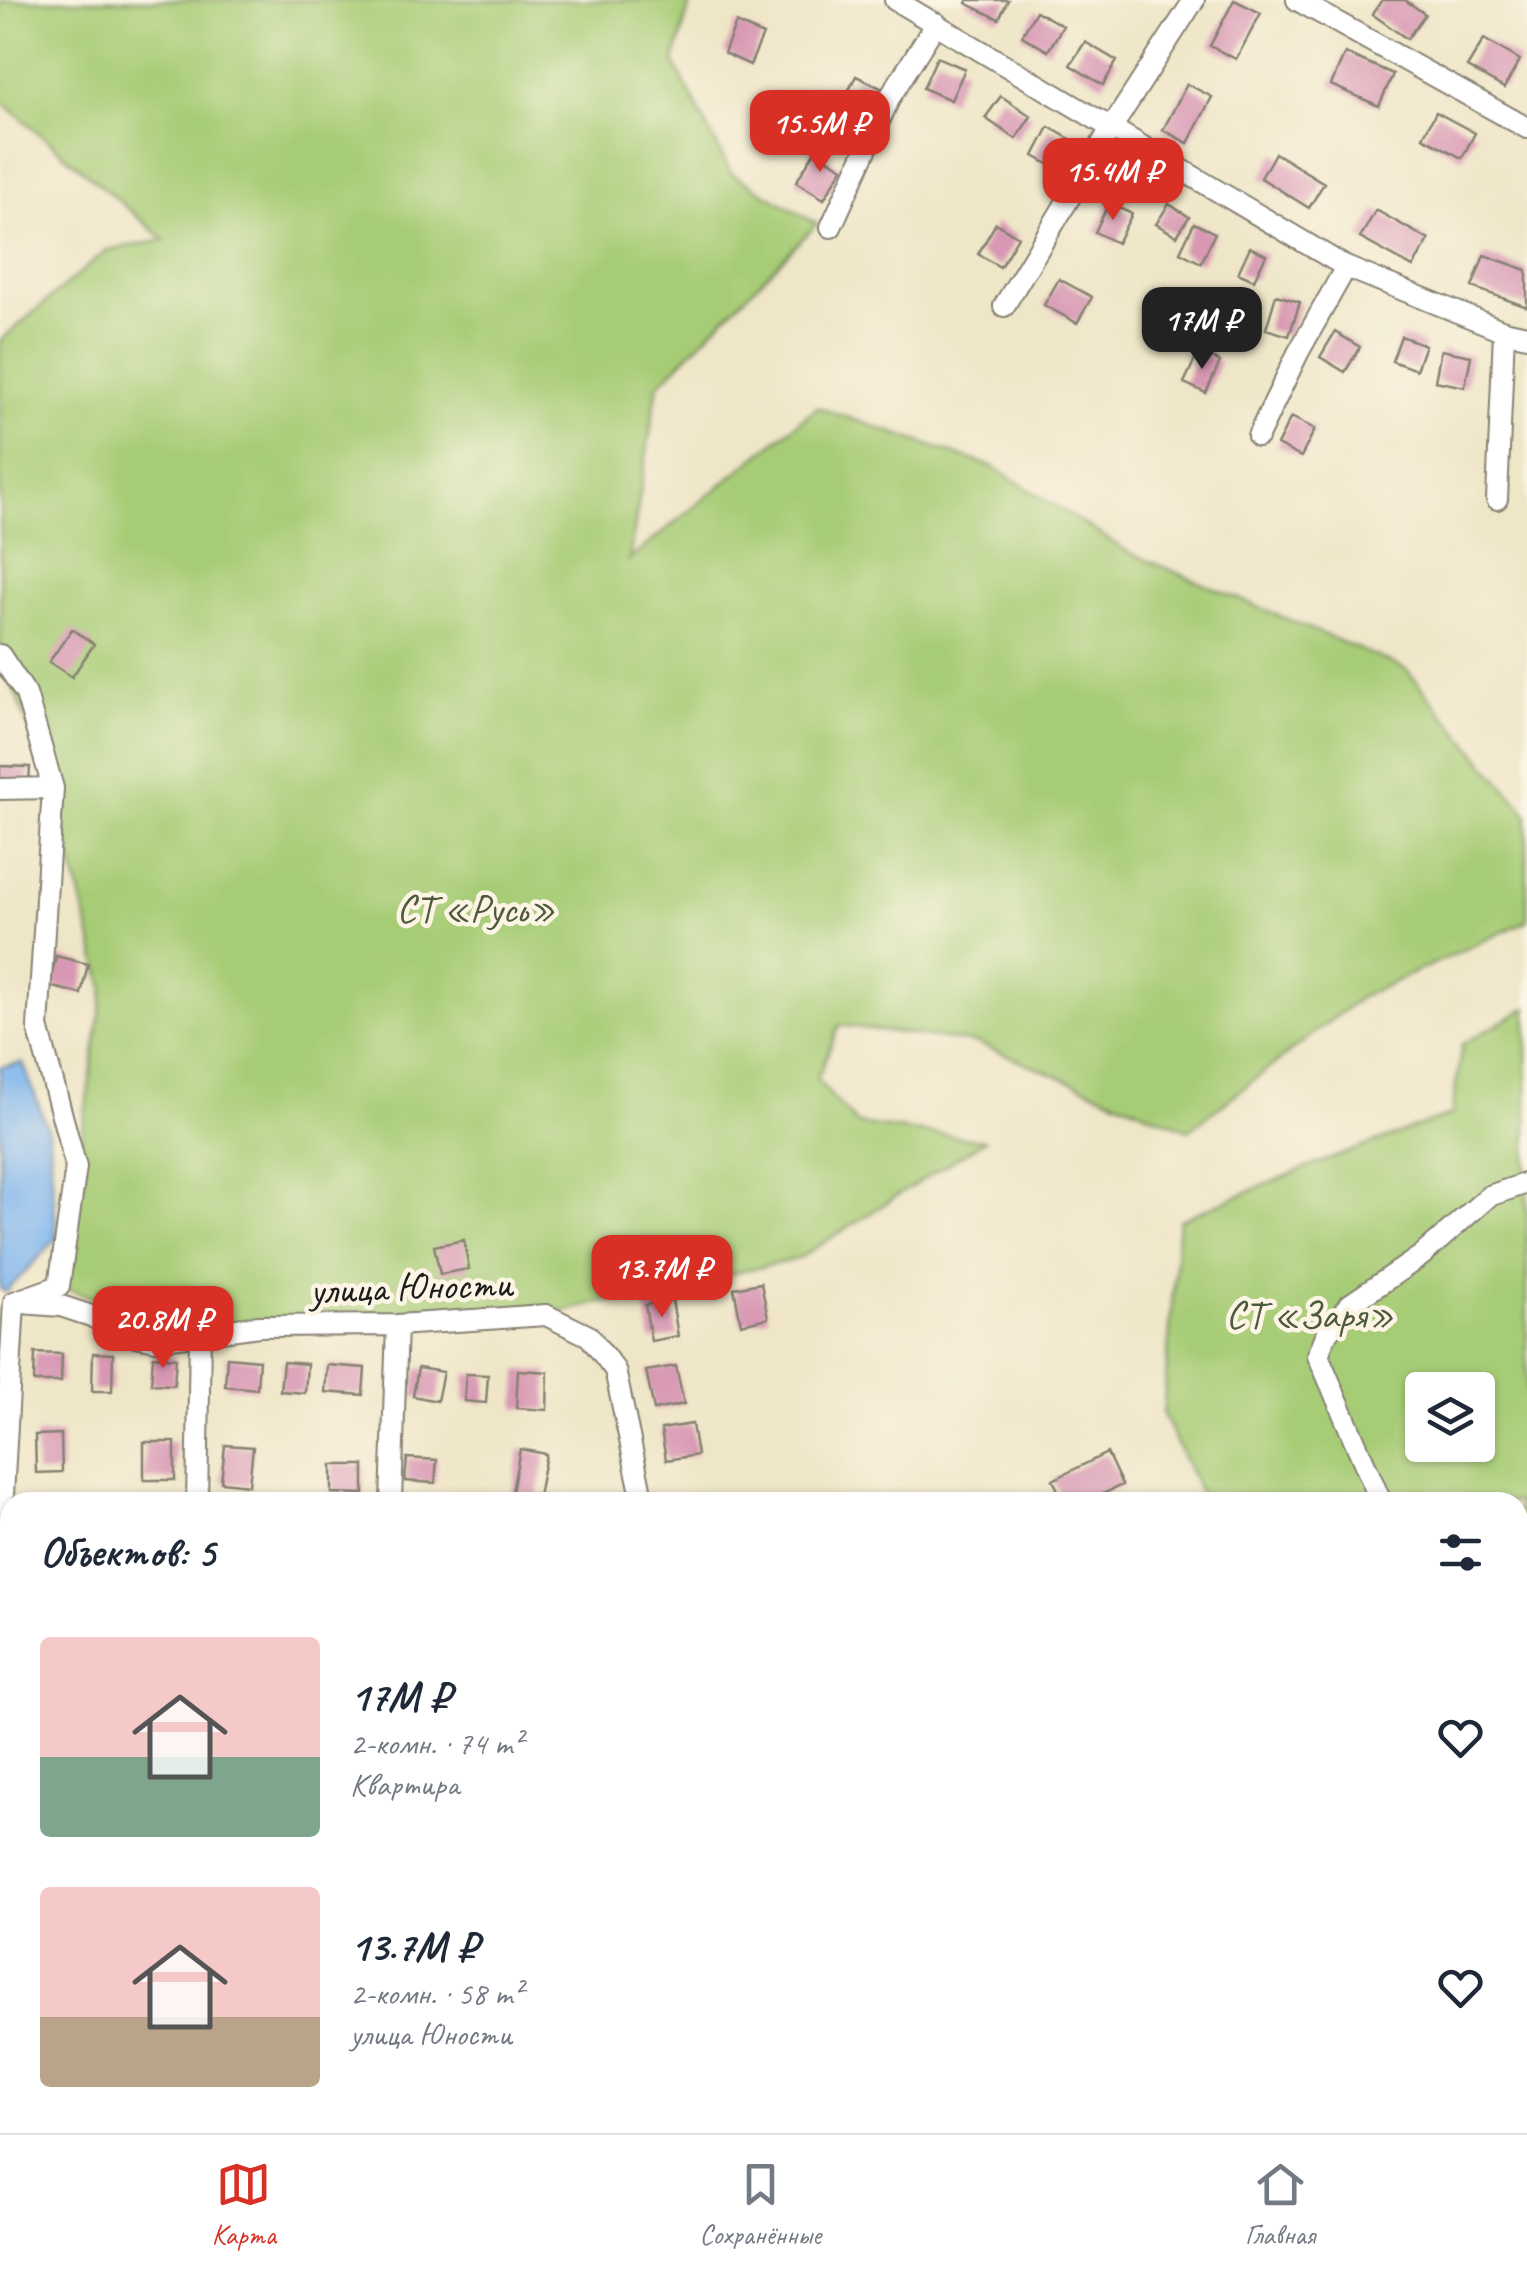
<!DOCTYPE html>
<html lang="ru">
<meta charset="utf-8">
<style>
:root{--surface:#fff;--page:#f6f6f7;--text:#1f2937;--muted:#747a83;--line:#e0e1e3;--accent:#d93025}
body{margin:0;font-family:Caveat,sans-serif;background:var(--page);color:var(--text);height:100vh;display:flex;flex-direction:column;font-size:38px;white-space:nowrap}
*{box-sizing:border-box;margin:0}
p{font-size:32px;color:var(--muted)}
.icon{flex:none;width:55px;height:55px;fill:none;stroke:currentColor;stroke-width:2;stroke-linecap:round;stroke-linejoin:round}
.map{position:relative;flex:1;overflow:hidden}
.sheet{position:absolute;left:0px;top:1492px;width:1528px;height:642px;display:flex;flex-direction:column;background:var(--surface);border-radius:30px 30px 0 0;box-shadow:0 2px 8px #0004}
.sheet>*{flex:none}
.controls{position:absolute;left:1405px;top:1372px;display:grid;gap:20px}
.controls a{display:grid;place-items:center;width:90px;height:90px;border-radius:10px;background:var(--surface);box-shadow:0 2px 8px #0004;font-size:50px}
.price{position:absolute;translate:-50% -85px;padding:0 22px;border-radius:20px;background:var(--accent);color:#fff;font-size:32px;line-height:65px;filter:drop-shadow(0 2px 5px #0008)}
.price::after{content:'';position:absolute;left:50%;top:60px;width:30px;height:22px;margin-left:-15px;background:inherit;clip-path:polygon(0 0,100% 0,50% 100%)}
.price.current{background:#222;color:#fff}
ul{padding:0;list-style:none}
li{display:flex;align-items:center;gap:30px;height:250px;padding:0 40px}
li span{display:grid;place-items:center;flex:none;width:280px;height:200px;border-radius:10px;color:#555}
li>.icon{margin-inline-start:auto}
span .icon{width:120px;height:120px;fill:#fffc;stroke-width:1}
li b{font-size:42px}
h2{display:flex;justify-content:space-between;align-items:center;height:120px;padding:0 40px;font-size:42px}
.tab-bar{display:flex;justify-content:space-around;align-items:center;height:140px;border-top:2px solid var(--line);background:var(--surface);font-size:28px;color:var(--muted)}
.tab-bar a{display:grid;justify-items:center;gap:5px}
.tab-bar .current{color:var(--accent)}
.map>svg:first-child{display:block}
.green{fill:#a7cc76;stroke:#627449;stroke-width:2.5;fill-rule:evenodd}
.water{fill:#80b5ee;stroke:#4e6885;stroke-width:2.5}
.building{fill:#d898b4}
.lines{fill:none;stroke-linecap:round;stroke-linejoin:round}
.minor-casing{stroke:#868172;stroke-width:24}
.minor{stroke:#fff;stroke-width:20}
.labels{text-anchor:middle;stroke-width:9;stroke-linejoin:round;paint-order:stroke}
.park-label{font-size:40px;fill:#4d5a3c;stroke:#fcf5e5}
.street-label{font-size:40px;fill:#1c1c1c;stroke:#fcf5e5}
</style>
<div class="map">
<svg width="1527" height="2133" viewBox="0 0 1527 2133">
<rect width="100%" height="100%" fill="#fcf5e5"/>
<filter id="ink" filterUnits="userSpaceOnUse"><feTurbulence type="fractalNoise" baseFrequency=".01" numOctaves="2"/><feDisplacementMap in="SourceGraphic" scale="20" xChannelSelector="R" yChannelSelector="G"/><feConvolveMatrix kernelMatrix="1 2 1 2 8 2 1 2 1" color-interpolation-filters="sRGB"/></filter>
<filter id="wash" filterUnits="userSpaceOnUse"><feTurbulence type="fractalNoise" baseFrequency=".0048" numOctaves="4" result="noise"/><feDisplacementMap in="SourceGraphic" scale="40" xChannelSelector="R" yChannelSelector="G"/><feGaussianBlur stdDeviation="2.25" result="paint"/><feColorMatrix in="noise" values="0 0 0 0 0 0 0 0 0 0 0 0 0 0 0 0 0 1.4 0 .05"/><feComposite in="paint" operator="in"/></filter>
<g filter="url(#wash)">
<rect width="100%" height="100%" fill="#efe6c8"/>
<path class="green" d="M 0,0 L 691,0 L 674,62 L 731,173 L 817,224 L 658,385 L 629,560 L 817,407 L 993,467 L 1130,553 L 1406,669 L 1527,813 L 1527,921 L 1361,997 L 1189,1130 L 977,1043 L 839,1025 L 817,1080 L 857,1124 L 985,1140 L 798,1259 L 546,1315 L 200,1336 L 59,1286 L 104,988 L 53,788 L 0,655 L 0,341 L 107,250 L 165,240 L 0,100 Z
M 1527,1008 L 1527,2133 L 1482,2133 L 1481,2125 L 1518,2125 L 1518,1502 L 1204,1502 L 1163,1414 L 1179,1220 L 1306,1168 L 1452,1114 L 1462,1044 ZM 1422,1390 L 1478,1390 L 1478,1445 L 1422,1445 Z"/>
<path class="water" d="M 23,1063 L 48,1130 L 57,1238 L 6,1292 L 0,1289 L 0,1067 Z
M 10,1907 L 10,2119 L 0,2126 L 0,1911 Z"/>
<g id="blocks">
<path class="building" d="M 968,0 L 1008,0 L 999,19 L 966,3 Z
M 1234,0 L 1261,13 L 1236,59 L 1210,46 Z
M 1382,0 L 1405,0 L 1425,14 L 1407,39 L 1372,14 Z
M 1036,11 L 1063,26 L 1048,51 L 1022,36 Z
M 736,23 L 763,35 L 750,65 L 724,53 Z
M 1484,39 L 1520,60 L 1504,88 L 1467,67 Z
M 1085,42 L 1117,61 L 1103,85 L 1070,65 Z
M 1345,53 L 1393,74 L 1379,106 L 1331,85 Z
M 937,57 L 965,69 L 951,100 L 923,88 Z
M 856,76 L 881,88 L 868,116 L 842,104 Z
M 1187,84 L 1212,97 L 1188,143 L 1163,130 Z
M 1001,96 L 1031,116 L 1016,139 L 985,118 Z
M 1436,112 L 1475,133 L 1462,158 L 1423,137 Z
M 1049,127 L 1072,140 L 1056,168 L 1034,156 Z
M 815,151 L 843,168 L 824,199 L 796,182 Z
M 1275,153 L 1324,183 L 1309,208 L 1261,178 Z
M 1109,203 L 1132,214 L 1117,243 L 1095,232 Z
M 1169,204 L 1189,217 L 1177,236 L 1156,224 Z
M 1376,210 L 1429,240 L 1413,267 L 1360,238 Z
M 996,223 L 1018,237 L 1000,267 L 978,254 Z
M 1194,223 L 1215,233 L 1201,263 L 1180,252 Z
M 1250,247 L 1266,255 L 1254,280 L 1238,273 Z
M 1484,255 L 1527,270 L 1527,307 L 1472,287 Z
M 1059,279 L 1092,297 L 1077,323 L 1044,305 Z
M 1276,295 L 1300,302 L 1289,336 L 1266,329 Z
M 1335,332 L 1360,347 L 1345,372 L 1320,357 Z
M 1401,336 L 1425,345 L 1416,370 L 1392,361 Z
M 1441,350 L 1471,356 L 1465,387 L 1435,381 Z
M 1199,351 L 1220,362 L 1206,393 L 1184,383 Z
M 1291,417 L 1315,429 L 1301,457 L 1277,445 Z
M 72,629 L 94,644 L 72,677 L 49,662 Z
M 0,766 L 30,767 L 29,782 L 0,780 Z
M 56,956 L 88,964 L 81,994 L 49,986 Z
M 464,1240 L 469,1269 L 440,1274 L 434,1246 Z
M 761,1283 L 768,1318 L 741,1324 L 734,1288 Z
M 672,1300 L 678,1336 L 651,1341 L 645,1305 Z
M 35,1353 L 62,1354 L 61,1382 L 34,1382 Z
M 93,1353 L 113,1354 L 112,1391 L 92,1391 Z
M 153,1356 L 176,1358 L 174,1385 L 151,1384 Z
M 227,1357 L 259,1360 L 257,1389 L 225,1386 Z
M 283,1362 L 307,1364 L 305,1393 L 280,1391 Z
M 327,1365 L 365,1368 L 363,1395 L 325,1392 Z
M 676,1366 L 684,1404 L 654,1410 L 646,1371 Z
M 418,1368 L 443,1372 L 437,1401 L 413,1396 Z
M 518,1370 L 548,1372 L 547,1410 L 516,1408 Z
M 466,1374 L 488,1375 L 486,1403 L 464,1401 Z
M 692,1424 L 697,1455 L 666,1460 L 661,1429 Z
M 61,1434 L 62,1472 L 36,1473 L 35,1435 Z
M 144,1442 L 175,1442 L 175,1480 L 144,1480 Z
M 225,1445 L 253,1447 L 249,1485 L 221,1482 Z
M 520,1449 L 546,1454 L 538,1496 L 512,1492 Z
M 1107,1453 L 1122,1485 L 1086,1502 L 1064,1502 L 1053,1480 Z
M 407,1458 L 437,1460 L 435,1483 L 405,1481 Z
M 332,1465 L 364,1465 L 364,1494 L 332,1493 Z
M 300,2125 L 333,2125 L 333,2133 L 300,2133 Z
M 800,2125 L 842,2125 L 846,2133 L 804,2133 Z"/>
</g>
</g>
<g filter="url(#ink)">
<use href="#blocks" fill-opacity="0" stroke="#868172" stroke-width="2.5"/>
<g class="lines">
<defs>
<path id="minor" d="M 895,0 L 1346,267 L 1504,331 L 1527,336
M 1297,0 L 1527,128
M 831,227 L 890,97 L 936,23
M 1004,306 L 1112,127 L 1194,0
M 1258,436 L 1298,353 L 1346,267
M 1497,499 L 1504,331
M 0,655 L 26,694 L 53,788 L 38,1027 L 76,1167 L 59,1286 L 14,1302 L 0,1548
M 0,789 L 53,788
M 22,1303 L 61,1306 L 91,1316 L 124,1334 L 156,1340 L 259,1326 L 397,1325 L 546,1315 L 589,1336 L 615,1370 L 643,1502
M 197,1502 L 200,1336
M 391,1502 L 397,1325
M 1381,1502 L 1318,1355 L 1327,1333 L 1349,1305 L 1421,1256 L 1489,1196 L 1527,1183
M 0,1677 L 10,1680
M 1518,1803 L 1527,1797
M 368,2130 L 378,2125
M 169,2133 L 169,2125
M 764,2133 L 769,2125"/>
</defs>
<use href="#minor" class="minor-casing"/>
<use href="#minor" class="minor"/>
</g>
</g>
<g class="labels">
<g class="park-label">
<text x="476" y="922">СТ «Русь»</text>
<text x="1310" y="1328">СТ «Заря»</text>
</g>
<g class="street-label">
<text transform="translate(411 1286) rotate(-2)" y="14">улица Юности</text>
</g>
</g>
</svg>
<div class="controls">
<a><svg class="icon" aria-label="layers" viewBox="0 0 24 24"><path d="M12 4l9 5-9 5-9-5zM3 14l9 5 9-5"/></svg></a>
</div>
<b class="price" style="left:820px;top:175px">15.5M ₽</b>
<b class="price" style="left:1113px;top:223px">15.4M ₽</b>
<b class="price current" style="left:1202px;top:372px">17M ₽</b>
<b class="price" style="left:662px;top:1320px">13.7M ₽</b>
<b class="price" style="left:163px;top:1371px">20.8M ₽</b>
<section class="sheet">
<h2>Объектов: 5<svg class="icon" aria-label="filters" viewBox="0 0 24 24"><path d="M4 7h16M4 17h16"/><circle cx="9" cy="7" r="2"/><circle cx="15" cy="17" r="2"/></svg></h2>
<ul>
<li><span style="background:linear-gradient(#f6c9c9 60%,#7fa58c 0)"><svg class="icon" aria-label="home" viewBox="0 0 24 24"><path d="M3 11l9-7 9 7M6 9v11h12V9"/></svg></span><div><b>17M ₽</b><p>2-комн. · 74 m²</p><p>Квартира</p></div><svg class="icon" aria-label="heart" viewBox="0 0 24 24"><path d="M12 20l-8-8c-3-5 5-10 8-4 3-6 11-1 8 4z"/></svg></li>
<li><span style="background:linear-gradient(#f6c9c9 65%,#b9a48a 0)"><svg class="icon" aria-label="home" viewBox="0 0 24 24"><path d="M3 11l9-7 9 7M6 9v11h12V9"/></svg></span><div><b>13.7M ₽</b><p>2-комн. · 58 m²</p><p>улица Юности</p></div><svg class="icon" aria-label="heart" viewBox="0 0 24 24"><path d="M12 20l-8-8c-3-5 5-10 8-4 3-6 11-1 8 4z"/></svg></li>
</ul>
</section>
</div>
<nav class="tab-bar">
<a class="current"><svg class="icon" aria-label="map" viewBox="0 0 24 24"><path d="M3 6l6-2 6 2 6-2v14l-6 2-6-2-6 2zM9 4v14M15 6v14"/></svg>Карта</a>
<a><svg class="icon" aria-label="saved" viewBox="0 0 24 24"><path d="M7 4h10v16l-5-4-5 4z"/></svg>Сохранённые</a>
<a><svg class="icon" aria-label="home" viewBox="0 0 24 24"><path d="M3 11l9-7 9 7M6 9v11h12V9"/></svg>Главная</a>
</nav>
